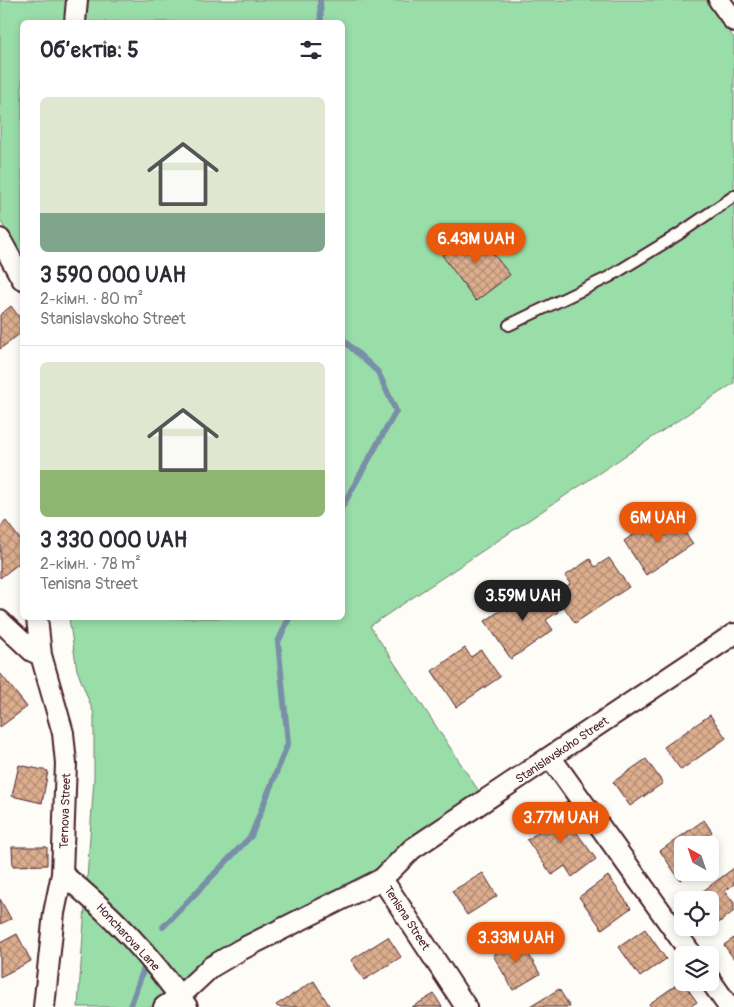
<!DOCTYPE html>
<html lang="uk">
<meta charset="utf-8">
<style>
:root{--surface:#fff;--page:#f2f2f3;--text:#2b2b33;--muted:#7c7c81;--line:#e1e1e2;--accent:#ea580c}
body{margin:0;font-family:Pangolin,sans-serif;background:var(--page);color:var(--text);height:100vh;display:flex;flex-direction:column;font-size:19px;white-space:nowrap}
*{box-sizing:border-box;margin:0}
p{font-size:16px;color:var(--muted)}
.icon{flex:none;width:28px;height:28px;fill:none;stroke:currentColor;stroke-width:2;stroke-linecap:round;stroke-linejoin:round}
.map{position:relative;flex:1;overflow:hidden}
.panel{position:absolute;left:20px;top:20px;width:325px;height:600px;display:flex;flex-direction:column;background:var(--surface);border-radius:8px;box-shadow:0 2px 8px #0003}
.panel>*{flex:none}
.needle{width:32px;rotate:320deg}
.buttons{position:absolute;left:674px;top:836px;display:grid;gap:10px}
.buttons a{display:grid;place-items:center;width:45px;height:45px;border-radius:8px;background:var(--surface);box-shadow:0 2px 8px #0003;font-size:25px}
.price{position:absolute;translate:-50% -42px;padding:0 11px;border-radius:18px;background:var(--accent);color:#fff;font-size:16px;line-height:32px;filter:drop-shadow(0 1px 2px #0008)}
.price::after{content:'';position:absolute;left:50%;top:30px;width:15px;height:11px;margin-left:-8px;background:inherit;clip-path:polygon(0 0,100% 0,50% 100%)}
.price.selected{background:#222;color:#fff}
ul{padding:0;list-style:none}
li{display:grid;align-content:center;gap:10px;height:265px;padding:0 20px}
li+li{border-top:1px solid var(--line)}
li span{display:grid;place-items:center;height:155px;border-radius:8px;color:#555}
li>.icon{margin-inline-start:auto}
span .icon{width:90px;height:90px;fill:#fffc;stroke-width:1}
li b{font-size:21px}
h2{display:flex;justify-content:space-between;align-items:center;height:60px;padding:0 20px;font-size:21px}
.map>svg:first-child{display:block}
.green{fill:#99dda9;stroke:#727e6a}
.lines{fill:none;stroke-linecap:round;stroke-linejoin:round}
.stream{stroke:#798fa8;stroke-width:6}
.building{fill:url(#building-cross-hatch);stroke:#4a1f2b}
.service-casing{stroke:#4a1f2b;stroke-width:14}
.minor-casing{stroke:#4a1f2b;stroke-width:24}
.service{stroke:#fdfcf7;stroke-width:10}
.minor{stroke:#fdfcf7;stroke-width:20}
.labels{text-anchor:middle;stroke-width:4;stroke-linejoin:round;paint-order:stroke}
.street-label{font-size:12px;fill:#4a1f2b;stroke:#fdfcf7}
</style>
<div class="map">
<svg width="734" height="1007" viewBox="0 0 734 1007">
<defs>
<pattern id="building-cross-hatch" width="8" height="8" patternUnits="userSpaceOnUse" patternTransform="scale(1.25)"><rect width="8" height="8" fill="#dcae8e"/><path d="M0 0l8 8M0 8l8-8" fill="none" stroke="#b48d74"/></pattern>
</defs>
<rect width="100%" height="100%" fill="#fdfcf7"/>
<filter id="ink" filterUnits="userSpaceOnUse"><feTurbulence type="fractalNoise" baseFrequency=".02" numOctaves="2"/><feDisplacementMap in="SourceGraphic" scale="10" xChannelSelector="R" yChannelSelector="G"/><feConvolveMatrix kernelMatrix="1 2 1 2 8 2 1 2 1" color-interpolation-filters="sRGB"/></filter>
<g filter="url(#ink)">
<path class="green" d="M 0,0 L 706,0 L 734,38 L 734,383 L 370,626 L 488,805 L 400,863 L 190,978 L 180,1007 L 78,1007 L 94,779 L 94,714 L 77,670 L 69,618 L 342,618 L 342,22 L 22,22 L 22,259 L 0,220 Z"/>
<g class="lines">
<path class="stream" d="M 320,0 L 321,22
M 342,339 L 378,372 L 396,411 L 342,507
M 163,927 L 251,836 L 288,743 L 278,642 L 289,618
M 130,1007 L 144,968"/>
</g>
<path class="building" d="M 475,230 L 510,275 L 476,301 L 442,255 Z
M 11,306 L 22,321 L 22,332 L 0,349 L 0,315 Z
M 663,514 L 672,528 L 679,523 L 693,544 L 646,575 L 624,541 Z
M 6,521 L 22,542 L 22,561 L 0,578 L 0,526 Z
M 609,558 L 629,587 L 575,623 L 555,594 L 570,584 L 565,576 L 590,559 L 595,567 Z
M 539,584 L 558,612 L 546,620 L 553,630 L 511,659 L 485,621 Z
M 465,648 L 471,657 L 481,650 L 500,677 L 456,707 L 432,671 Z
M 0,673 L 27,707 L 0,727 Z
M 710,715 L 726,738 L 681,770 L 664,747 Z
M 646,759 L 663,783 L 630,806 L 613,782 Z
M 19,765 L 48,771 L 42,803 L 12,796 Z
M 567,801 L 575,812 L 566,818 L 596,859 L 572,877 L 565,866 L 552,875 L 527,840 L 548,825 L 543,818 Z
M 704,820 L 712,832 L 694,845 L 682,845 L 682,872 L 691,872 L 680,880 L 660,851 Z
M 12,847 L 47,847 L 47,865 L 13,866 Z
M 734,868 L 734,884 L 725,891 L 734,903 L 734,911 L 712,928 L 710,925 L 710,900 L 691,900 Z
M 483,873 L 497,896 L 467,915 L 452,891 Z
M 608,876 L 631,908 L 602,929 L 579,897 Z
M 0,899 L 11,919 L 0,924 Z
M 645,929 L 666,959 L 640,977 L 619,947 Z
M 17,934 L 31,961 L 0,977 L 0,943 Z
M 388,937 L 401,957 L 364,980 L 351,960 Z
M 734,938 L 734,959 L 724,945 Z
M 520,939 L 540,974 L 513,990 L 493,955 Z
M 314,981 L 330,1007 L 278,1007 L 276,1005 Z
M 682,981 L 697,1002 L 689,1007 L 651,1007 L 649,1004 Z
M 559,989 L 570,1007 L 530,1007 Z
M 434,994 L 442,1007 L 412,1007 Z"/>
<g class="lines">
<defs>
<path id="service" d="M 509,325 L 609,277 L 679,234 L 734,196"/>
<path id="minor" d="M 719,0 L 734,21
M 75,22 L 77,0
M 0,239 L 22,279
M 37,618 L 41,655 L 63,733 L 66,763 L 62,874 L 54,913 L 44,1007
M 0,621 L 32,651 L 41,655
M 551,758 L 692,955
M 62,874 C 110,912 152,957 187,1007
M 382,879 L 466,1007
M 710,980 L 729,1007
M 164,1007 L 179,997 L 211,967 L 240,950 L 382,879 L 412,849 L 734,634"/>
</defs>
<use href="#service" class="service-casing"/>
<use href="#minor" class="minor-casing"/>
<use href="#service" class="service"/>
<use href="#minor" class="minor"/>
</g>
</g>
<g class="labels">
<g class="street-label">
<text transform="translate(562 750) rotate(-34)" y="4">Stanislavskoho Street</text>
<text transform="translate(65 811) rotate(-88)" y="4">Ternova Street</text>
<text transform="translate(407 918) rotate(57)" y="4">Tenisna Street</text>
<text transform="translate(128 937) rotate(47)" y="4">Honcharova Lane</text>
</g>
</g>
</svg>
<div class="buttons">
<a><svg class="needle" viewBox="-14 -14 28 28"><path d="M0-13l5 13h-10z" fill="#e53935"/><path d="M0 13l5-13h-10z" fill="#7c7c81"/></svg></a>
<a><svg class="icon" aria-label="locate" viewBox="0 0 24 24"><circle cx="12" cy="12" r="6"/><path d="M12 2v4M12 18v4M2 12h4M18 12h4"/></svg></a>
<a><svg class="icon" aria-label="layers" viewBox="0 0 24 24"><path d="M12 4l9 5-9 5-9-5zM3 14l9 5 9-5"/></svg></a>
</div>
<b class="price" style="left:476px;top:265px">6.43M UAH</b>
<b class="price" style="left:658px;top:544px">6M UAH</b>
<b class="price selected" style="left:523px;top:622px">3.59M UAH</b>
<b class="price" style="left:561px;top:844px">3.77M UAH</b>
<b class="price" style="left:516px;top:964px">3.33M UAH</b>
<section class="panel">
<h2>Об’єктів: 5<svg class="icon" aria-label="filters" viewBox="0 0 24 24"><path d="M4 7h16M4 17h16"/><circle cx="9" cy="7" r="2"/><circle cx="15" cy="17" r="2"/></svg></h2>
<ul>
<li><span style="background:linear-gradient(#dfe7d0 75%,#7fa58c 0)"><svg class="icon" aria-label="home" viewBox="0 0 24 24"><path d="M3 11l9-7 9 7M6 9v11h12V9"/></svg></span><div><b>3 590 000 UAH</b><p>2-кімн. · 80 m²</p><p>Stanislavskoho Street</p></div></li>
<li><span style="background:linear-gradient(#dfe7d0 70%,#8fb573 0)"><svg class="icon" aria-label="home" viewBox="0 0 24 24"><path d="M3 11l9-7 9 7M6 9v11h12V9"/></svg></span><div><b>3 330 000 UAH</b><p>2-кімн. · 78 m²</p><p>Tenisna Street</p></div></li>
</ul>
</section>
</div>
